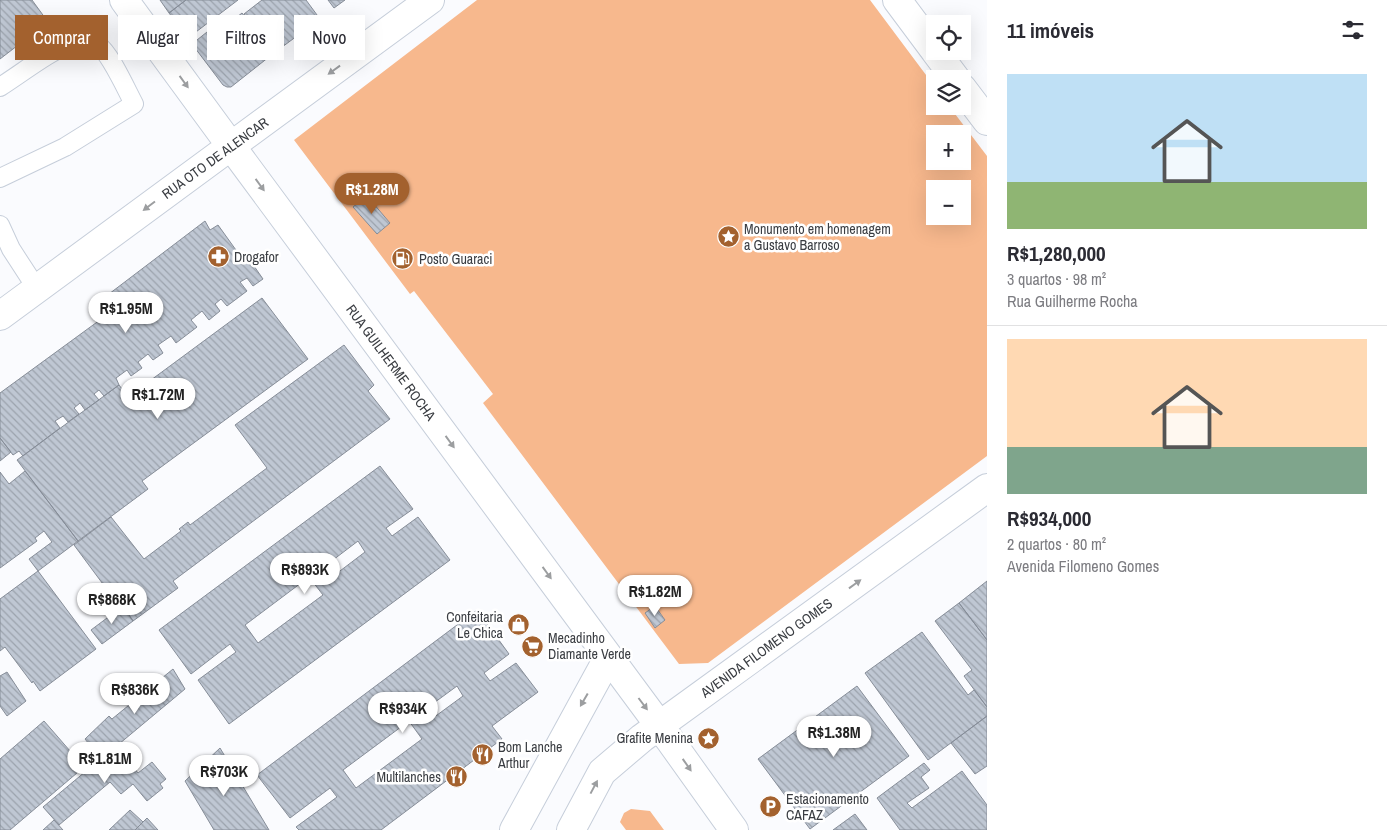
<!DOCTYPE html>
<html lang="pt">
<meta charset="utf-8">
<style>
:root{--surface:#fff;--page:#f2f2f3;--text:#2b2b33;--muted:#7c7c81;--line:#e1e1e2;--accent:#a3612e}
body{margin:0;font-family:"Archivo Narrow",sans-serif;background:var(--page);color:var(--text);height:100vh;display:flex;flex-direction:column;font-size:19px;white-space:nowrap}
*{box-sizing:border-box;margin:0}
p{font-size:16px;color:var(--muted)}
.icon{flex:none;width:28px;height:28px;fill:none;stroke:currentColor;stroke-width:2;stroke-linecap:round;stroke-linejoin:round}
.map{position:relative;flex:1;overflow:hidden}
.sheet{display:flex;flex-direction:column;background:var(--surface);width:400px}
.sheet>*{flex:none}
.top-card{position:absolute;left:15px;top:15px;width:475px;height:45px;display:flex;gap:10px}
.fabs{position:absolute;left:926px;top:15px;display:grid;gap:10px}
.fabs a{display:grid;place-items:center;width:45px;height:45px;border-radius:0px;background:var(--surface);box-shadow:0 5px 20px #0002;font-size:25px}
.price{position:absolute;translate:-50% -42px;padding:0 11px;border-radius:18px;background:#fff;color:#222;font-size:16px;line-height:32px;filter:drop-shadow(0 1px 2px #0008)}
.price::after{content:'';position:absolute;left:50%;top:30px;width:15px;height:11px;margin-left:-8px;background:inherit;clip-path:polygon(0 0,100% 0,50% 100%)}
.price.on{background:var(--accent);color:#fff}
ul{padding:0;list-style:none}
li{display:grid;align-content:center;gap:10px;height:265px;padding:0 20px}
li+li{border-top:1px solid var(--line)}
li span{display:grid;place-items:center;height:155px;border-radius:0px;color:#555}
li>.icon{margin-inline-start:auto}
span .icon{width:90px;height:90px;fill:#fffc;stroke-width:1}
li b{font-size:21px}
h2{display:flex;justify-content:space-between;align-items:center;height:60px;padding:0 20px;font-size:21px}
.pill{padding:0 18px;border-radius:0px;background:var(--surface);box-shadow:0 5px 20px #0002;font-size:18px;line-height:45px}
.pill.on{background:var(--accent);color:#fff}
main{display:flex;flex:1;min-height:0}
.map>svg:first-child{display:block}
.green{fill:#f7b88d;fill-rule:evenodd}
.building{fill:url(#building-back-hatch);stroke:#868d98;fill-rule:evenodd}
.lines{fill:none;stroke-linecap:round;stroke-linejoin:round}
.service-casing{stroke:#c6ceda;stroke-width:20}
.minor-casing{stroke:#c6ceda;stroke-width:30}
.tertiary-casing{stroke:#c6ceda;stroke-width:30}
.service{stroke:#fff;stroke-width:18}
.minor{stroke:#fff;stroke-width:28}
.tertiary{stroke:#fff;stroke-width:28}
.oneway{fill:#9c9ea0}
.labels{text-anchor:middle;stroke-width:5;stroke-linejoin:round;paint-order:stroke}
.street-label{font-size:14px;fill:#3a3d42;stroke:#fff}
.poi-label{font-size:14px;fill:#3a3d42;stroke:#fff;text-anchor:start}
</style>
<main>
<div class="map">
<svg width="987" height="830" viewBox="0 0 987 830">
<defs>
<pattern id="building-back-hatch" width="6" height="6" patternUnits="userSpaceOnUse" patternTransform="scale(1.25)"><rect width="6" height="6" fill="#bfc7d3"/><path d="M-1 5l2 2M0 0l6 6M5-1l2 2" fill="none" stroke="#9ca3ad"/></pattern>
</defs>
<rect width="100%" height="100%" fill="#fafbfe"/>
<path class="green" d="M 477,0 L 870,0 L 935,87 L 935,106 L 949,106 L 987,156 L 987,456 L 708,663 L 679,664 L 483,403 L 493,394 L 414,291 L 410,294 L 294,140 ZM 935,134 L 962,134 L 962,161 L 935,161 ZM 935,189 L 962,189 L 962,216 L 935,216 Z
M 631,809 L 650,811 L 664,830 L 626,830 L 620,822 L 624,813 Z"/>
<path class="building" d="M 0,0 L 32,0 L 48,22 L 0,59 Z
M 160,0 L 186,0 L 169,13 Z
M 186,0 L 238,0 L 188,38 L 169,13 Z
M 262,0 L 306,0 L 320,19 L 274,53 L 244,14 Z
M 328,0 L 345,0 L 334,8 Z
M 242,13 L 274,53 L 231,87 L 227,87 L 223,85 L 192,44 L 227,16 L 232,21 Z
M 367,196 L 390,223 L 377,234 L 353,207 Z
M 205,221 L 210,230 L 218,225 L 241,257 L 245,253 L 263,279 L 253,286 L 247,278 L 240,282 L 247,291 L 227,306 L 221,299 L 215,304 L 220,311 L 209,320 L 202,311 L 191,320 L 197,327 L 176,343 L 171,336 L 158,345 L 163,353 L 153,360 L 148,354 L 138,362 L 142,368 L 131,376 L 127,370 L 116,378 L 119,385 L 104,396 L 99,390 L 94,394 L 99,400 L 85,410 L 80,403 L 74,408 L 79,414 L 68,422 L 63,416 L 55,421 L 60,428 L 23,456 L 19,451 L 13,455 L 0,438 L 0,393 L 104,317 L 99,311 L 109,303 L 105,297 Z
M 262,298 L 308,359 L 142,481 L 148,489 L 78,541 L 17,460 L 119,385 L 128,397 Z
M 344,345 L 374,385 L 368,391 L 390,419 L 173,581 L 178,588 L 133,621 L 116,597 L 114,599 L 74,545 L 111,517 L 144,559 L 181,531 L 179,529 L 188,522 L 190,525 L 267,468 L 235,425 Z
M 0,438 L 11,452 L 0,461 Z
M 380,466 L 413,509 L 386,528 L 392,536 L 418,517 L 450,560 L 229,724 L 198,680 L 236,652 L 230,644 L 191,674 L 159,630 ZM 358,541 L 365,552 L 336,574 L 329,563 ZM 309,577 L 323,595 L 258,643 L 245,625 Z
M 25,471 L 78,541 L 38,571 L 29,559 L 52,542 L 44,531 L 35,538 L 37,541 L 0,568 L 0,472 L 9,484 Z
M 38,571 L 96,649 L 40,691 L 33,681 L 32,683 L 5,647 L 0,651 L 0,599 Z
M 987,581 L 987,640 L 959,603 Z
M 959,603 L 987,640 L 987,707 L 964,676 L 972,670 L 935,621 Z
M 123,606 L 133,621 L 102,644 L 91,630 Z
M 655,606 L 665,620 L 655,628 L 645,613 Z
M 477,610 L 509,654 L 484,673 L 490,681 L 516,663 L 538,692 L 492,726 L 502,739 L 381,830 L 299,830 L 296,827 L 337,797 L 330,788 L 290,818 L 257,775 ZM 457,686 L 463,696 L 433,718 L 427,708 ZM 409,721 L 422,739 L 356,788 L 343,770 Z
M 922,632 L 968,695 L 974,690 L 987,707 L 987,716 L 928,760 L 865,673 Z
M 173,669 L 185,689 L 101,759 L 85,739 L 109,716 L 112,719 Z
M 7,672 L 26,701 L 7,716 L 0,706 L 0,676 Z
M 857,686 L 909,756 L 810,829 L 758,759 Z
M 987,716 L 987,766 L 975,774 L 951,743 Z
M 44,721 L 84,767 L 10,830 L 0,830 L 0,759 Z
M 116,746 L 138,773 L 152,762 L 166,779 L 160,784 L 163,788 L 147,801 L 133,784 L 121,794 L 110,782 L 59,825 L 43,807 Z
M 220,748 L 269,830 L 214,830 L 185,781 Z
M 924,763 L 930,770 L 921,777 L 929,788 L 907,803 L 912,808 L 962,771 L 987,805 L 987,830 L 900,830 L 877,798 Z
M 130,810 L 143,822 L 135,830 L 109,830 Z
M 855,814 L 867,830 L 833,830 Z
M 147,818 L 158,830 L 135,830 Z
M 54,820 L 63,830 L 43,830 Z"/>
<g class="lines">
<defs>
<path id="service" d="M 0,87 C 22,73 51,50 76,41 C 82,38 92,40 98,45 C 110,53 126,89 134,104 L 65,147 L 0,178
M 0,225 L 11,249 L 37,289"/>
<path id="minor" d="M 897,0 L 935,51
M 935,51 L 956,79
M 962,88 L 987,121
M 0,316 L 231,146 L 124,0
M 659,725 L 734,830"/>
<g id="tertiary">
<path id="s1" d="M 430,0 L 231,146 L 659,725"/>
<path d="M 514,830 L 608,658"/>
<path id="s2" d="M 571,830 L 602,772 L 642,738 L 987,488"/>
</g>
</defs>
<use href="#service" class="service-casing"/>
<use href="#minor" class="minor-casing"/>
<use href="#tertiary" class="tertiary-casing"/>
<use href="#service" class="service"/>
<use href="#minor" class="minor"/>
<use href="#tertiary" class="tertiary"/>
</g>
<defs><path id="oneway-solid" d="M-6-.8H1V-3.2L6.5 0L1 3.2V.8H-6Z" transform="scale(1.25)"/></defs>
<g class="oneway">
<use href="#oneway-solid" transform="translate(334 70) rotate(144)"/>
<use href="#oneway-solid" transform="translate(184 82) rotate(54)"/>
<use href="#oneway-solid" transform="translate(260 185) rotate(54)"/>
<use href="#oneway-solid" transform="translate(149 206) rotate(143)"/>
<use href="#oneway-solid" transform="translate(450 442) rotate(54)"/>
<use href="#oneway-solid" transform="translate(547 573) rotate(54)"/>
<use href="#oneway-solid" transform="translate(855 584) rotate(-36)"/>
<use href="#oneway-solid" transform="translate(584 700) rotate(120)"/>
<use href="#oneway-solid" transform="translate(643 704) rotate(53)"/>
<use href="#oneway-solid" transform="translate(687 765) rotate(55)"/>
<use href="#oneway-solid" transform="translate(594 787) rotate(-62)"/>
</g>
<defs>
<symbol id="sight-disc" viewBox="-11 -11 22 22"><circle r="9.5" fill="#a3612e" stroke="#fff"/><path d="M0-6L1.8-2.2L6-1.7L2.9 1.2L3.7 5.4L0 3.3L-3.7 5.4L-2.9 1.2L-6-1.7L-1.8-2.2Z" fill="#fff"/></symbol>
<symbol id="pharmacy-disc" viewBox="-11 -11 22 22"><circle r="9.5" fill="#a3612e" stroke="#fff"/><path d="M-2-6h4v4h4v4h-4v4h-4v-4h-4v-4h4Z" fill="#fff"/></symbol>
<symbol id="fuel-disc" viewBox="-11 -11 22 22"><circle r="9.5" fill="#a3612e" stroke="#fff"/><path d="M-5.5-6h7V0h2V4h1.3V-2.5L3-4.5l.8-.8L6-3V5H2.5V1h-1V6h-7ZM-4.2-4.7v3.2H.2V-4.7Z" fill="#fff"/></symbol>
<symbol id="shop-disc" viewBox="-11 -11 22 22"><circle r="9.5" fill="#a3612e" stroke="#fff"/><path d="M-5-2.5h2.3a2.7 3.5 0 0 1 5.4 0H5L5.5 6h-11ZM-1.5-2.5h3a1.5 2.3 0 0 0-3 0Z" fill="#fff"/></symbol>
<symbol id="supermarket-disc" viewBox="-11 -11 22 22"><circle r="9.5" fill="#a3612e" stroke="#fff"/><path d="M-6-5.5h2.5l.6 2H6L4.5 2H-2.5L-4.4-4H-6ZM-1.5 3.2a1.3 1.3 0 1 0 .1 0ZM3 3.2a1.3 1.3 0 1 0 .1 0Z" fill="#fff"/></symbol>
<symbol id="restaurant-disc" viewBox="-11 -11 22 22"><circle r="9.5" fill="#a3612e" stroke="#fff"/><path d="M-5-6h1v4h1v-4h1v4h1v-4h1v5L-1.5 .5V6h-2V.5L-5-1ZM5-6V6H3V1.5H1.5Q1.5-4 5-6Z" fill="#fff"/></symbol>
<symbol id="parking-disc" viewBox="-11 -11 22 22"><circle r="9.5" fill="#a3612e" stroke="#fff"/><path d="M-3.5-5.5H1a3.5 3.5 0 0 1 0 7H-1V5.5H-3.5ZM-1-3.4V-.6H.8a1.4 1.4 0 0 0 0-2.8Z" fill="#fff"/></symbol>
</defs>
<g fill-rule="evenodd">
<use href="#sight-disc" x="716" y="224" width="25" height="25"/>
<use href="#pharmacy-disc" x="206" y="244" width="25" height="25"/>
<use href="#fuel-disc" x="390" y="246" width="25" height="25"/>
<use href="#shop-disc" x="506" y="612" width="25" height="25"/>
<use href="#supermarket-disc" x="520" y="634" width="25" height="25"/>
<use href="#sight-disc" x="696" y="726" width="25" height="25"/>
<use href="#restaurant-disc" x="470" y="742" width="25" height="25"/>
<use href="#restaurant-disc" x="444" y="764" width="25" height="25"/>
<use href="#parking-disc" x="758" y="794" width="25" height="25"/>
</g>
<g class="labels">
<g class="street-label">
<text transform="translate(215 158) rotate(-36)" y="5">RUA OTO DE ALENCAR</text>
<text dy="5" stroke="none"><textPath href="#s1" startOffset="516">RUA GUILHERME ROCHA</textPath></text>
<text dy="5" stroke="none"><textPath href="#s2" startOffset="272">AVENIDA FILOMENO GOMES</textPath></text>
</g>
<g class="poi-label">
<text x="744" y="234">Monumento em homenagem<tspan x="744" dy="16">a Gustavo Barroso</tspan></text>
<text x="234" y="262">Drogafor</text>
<text x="419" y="264">Posto Guaraci</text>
<text x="503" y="622" text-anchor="end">Confeitaria<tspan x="503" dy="16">Le Chica</tspan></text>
<text x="548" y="643">Mecadinho<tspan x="548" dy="16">Diamante Verde</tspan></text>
<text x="693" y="743" text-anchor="end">Grafite Menina</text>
<text x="498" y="752">Bom Lanche<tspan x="498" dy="16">Arthur</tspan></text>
<text x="441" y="782" text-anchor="end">Multilanches</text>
<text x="786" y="804">Estacionamento<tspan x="786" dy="16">CAFAZ</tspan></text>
</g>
</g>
</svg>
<div class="fabs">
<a><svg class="icon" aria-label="locate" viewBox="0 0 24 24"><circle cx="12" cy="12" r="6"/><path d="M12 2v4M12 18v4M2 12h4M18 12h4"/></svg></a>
<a><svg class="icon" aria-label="layers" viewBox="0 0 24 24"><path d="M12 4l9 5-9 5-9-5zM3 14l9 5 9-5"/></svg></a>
<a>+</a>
<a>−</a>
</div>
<b class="price on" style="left:372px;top:215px">R$1.28M</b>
<b class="price" style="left:126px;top:334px">R$1.95M</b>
<b class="price" style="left:158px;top:420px">R$1.72M</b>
<b class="price" style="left:305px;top:595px">R$893K</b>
<b class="price" style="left:655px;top:617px">R$1.82M</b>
<b class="price" style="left:112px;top:625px">R$868K</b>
<b class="price" style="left:135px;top:715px">R$836K</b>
<b class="price" style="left:403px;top:734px">R$934K</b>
<b class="price" style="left:834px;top:758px">R$1.38M</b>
<b class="price" style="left:105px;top:784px">R$1.81M</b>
<b class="price" style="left:224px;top:797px">R$703K</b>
<div class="top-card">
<a class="pill on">Comprar</a>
<a class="pill">Alugar</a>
<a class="pill">Filtros</a>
<a class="pill">Novo</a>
</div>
</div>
<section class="sheet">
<h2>11 imóveis<svg class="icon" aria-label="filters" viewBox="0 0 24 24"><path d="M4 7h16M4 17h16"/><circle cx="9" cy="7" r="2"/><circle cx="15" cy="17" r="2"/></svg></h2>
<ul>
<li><span style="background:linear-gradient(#bfe0f5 70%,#8fb573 0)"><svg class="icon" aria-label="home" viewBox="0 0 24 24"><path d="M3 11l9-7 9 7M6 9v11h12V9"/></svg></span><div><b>R$1,280,000</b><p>3 quartos · 98 m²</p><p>Rua Guilherme Rocha</p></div></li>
<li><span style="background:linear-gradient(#ffd9b3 70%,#7fa58c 0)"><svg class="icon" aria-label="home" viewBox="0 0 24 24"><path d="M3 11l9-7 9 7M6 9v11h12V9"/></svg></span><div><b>R$934,000</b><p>2 quartos · 80 m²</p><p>Avenida Filomeno Gomes</p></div></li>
</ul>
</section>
</main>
